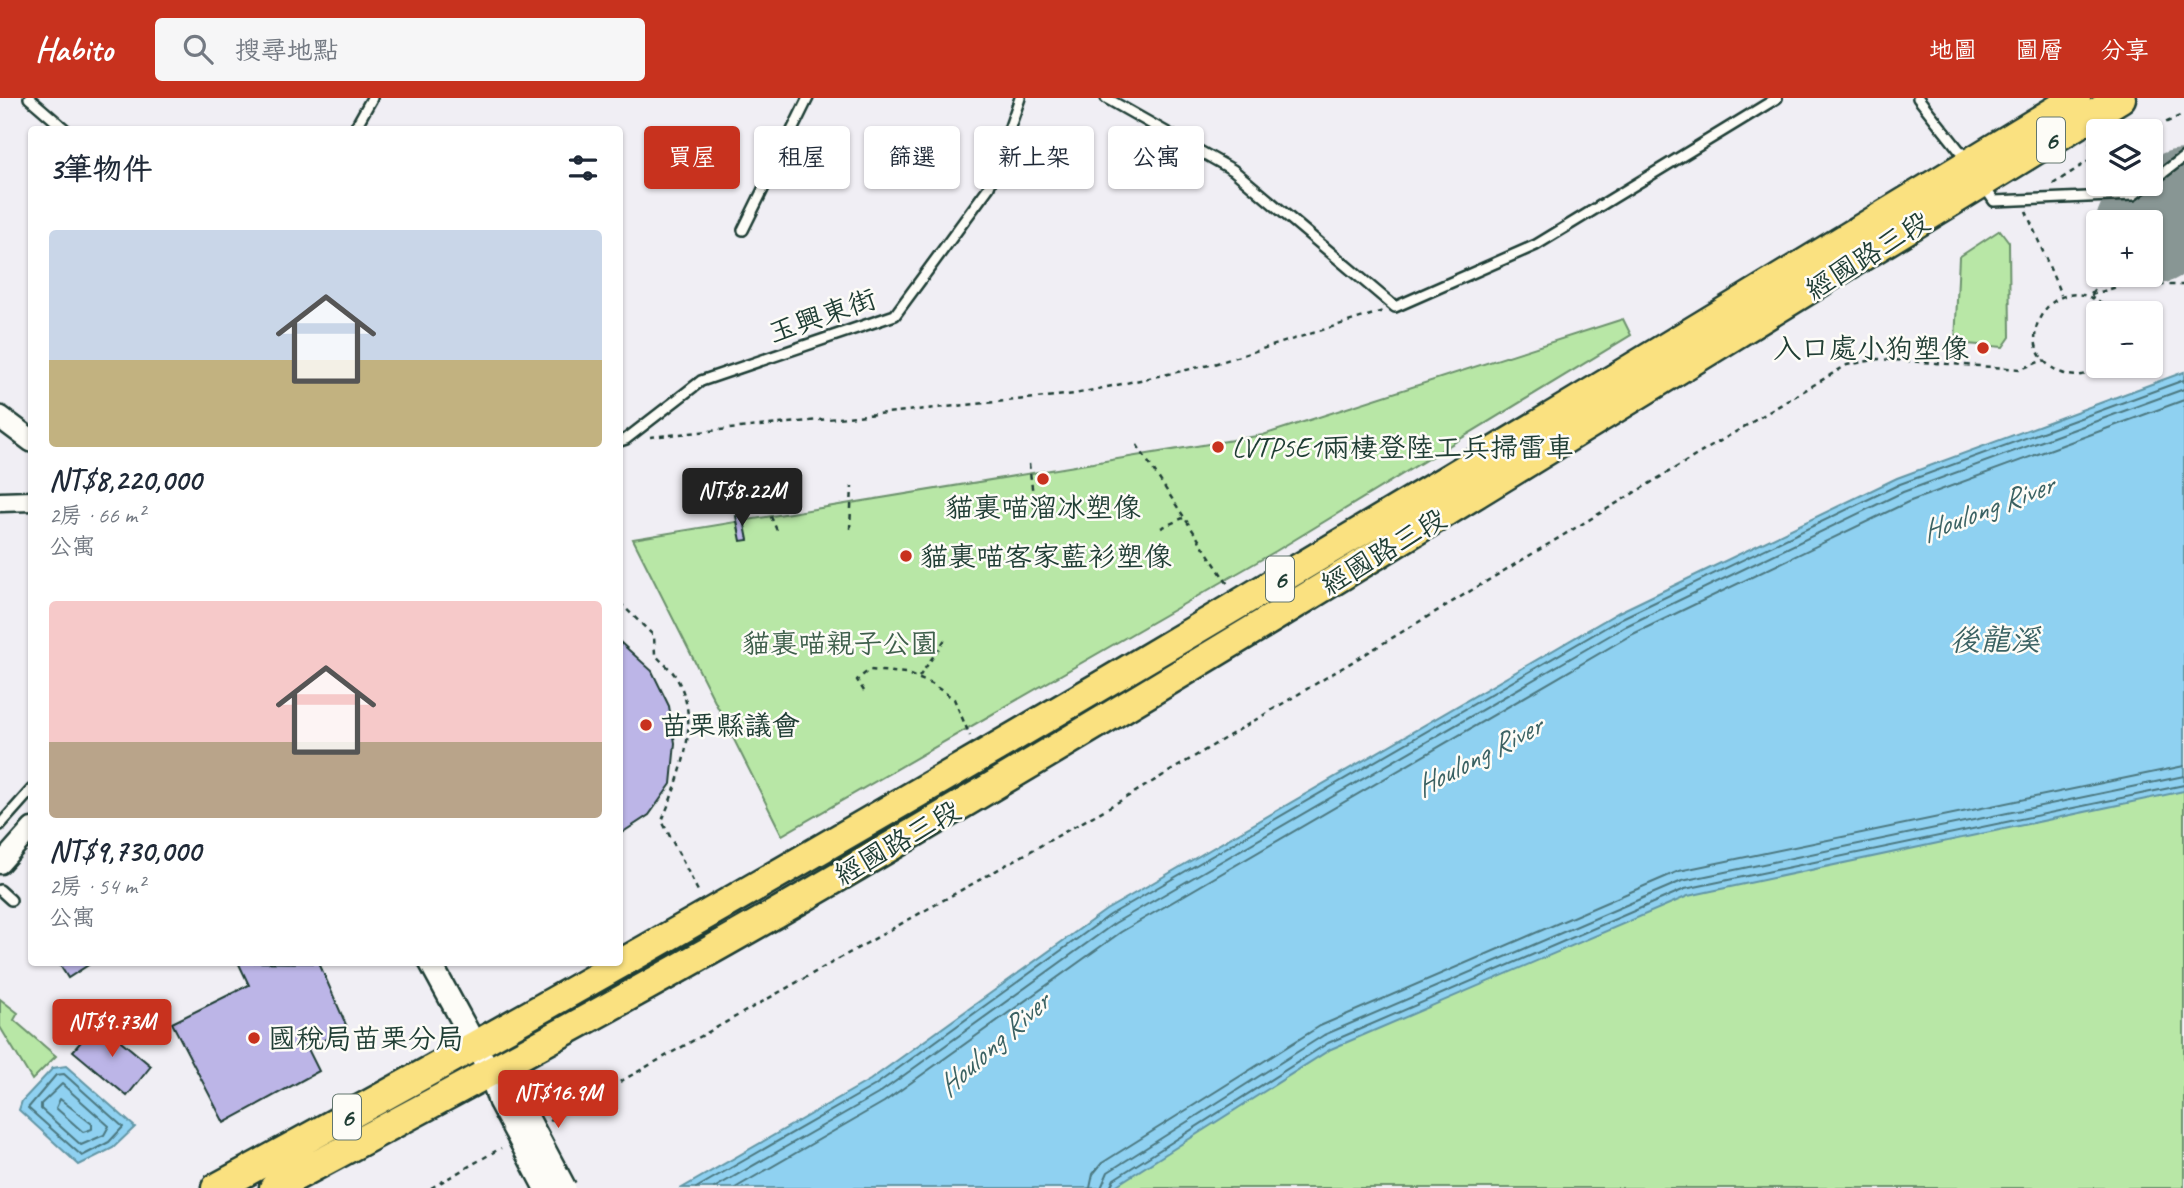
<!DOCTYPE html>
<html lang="zh-TW">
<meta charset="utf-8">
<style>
:root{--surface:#fff;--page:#f6f6f7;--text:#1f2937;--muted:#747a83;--accent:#c8321e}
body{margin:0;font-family:Caveat,"LXGW WenKai TC",sans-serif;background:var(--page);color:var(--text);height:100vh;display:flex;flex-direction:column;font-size:26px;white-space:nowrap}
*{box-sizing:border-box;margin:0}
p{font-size:23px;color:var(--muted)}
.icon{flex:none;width:38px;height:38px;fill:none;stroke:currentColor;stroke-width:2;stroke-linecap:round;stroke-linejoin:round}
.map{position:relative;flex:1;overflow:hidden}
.sheet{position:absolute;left:28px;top:28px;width:595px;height:840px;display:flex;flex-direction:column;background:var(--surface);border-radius:7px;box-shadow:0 2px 5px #0004}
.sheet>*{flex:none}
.guide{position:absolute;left:644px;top:28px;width:665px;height:63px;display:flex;gap:14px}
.fabs{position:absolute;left:2086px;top:21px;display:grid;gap:14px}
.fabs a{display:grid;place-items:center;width:77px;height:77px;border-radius:7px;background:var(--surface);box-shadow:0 2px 5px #0004;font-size:35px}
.price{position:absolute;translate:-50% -60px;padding:0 16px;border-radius:7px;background:var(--accent);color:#fff;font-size:23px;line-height:46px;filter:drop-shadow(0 2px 4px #0008)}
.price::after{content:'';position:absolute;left:50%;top:42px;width:21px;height:16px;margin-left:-10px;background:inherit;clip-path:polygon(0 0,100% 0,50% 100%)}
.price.on{background:#222;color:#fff}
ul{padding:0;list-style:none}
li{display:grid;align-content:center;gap:14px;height:371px;padding:0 21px}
li span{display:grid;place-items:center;height:217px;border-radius:7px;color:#555}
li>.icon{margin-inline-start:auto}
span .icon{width:126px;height:126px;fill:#fffc;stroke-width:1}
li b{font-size:30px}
h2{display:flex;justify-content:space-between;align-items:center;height:84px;padding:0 21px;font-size:30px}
.pill{padding:0 24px;border-radius:7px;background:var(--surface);box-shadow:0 2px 5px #0004;font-size:24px;line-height:63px}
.pill.on{background:var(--accent);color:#fff}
header{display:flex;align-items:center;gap:42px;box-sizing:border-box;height:98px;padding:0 35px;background:var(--accent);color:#fff}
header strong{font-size:33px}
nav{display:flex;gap:38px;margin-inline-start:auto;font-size:24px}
.search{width:490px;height:63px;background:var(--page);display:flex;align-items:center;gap:18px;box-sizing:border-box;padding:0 24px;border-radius:7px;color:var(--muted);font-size:26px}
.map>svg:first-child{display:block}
.green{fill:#b8e7a6;stroke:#6c926d;stroke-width:2}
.water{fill:#8fd1f1;stroke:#6296a5;stroke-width:2}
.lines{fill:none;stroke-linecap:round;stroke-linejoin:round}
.shore{stroke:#4c7880;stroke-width:2}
.runway{stroke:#889694;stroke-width:112}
.building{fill:#bcb5e7;stroke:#1f3d34;stroke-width:2}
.service-casing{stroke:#1f3d34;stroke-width:14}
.minor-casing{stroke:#1f3d34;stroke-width:23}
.tertiary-casing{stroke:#1f3d34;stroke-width:26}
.primary-casing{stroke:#1f3d34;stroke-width:33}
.path{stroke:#1f3d34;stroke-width:2.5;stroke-dasharray:5 5;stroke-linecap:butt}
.service{stroke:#fdfcf7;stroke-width:9}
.minor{stroke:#fdfcf7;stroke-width:18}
.tertiary{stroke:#fdfcf7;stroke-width:21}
.primary{stroke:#fae180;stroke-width:28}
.tertiary-bridge-casing{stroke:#1f3d34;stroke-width:26;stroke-linecap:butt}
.tertiary-bridge{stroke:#fdfcf7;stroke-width:21}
.poi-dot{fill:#c8321e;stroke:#fdfcf7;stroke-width:2.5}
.labels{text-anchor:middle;stroke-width:5;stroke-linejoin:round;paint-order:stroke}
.shield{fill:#fdfcf7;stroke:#62766e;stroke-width:2}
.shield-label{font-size:26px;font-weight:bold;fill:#1f3d34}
.street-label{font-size:28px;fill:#1f3d34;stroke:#fdfcf7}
.poi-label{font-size:28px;fill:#1f3d34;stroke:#fdfcf7;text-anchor:start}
.park-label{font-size:28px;fill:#3e5f4b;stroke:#fdfcf7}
.water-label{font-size:30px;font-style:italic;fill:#3b6263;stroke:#fdfcf7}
</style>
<header>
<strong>Habito</strong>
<div class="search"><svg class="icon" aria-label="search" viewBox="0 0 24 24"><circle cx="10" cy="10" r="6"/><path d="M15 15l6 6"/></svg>搜尋地點</div>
<nav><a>地圖</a><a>圖層</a><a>分享</a></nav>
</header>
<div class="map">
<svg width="2184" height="1090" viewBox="0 0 2184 1090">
<rect width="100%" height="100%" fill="#f0eef4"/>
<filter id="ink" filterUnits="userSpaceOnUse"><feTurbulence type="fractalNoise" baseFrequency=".0143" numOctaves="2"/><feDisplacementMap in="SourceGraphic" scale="14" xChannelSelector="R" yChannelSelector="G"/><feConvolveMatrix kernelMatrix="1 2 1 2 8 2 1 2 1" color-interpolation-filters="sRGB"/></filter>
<g filter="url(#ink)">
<path class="green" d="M 2000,132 L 2009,144 L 2010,239 L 2003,249 L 1955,245 L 1959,159 Z
M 1623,221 L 1631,237 L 1276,453 L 782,737 L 633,441 L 1263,337 Z
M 2184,392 L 2184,1090 L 940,1090 Z
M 0,901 L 18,915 L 14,922 L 56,958 L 32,982 L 0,929 Z"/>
<path class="water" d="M 2184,274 L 2184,693 L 1688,798 L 1331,951 L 1112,1090 L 682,1090 L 870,982 L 1106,812 L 1619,514 L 1897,380 Z
M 66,968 L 135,1029 L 113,1050 L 79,1067 L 19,1012 L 22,1003 L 53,970 Z"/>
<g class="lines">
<path class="shore" d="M 64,976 L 123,1029 L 109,1044 L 82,1058 L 28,1010 L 56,977 Z
M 62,986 L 109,1028 L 104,1037 L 81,1047 L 41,1011 L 41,1006 Z
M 60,1001 L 92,1026 L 92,1031 L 83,1034 L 56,1010 Z
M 696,1090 L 874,988 L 1110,817 L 1622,520 L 1900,386 L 2184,282
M 714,1090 L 878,996 L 1115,825 L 1626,528 L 1903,394 L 2184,291
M 735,1090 L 884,1004 L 1121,834 L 1631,537 L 1908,404 L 2184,302
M 1090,1090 L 1093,1076 L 1102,1065 L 1320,928 L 1679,773 L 2184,668
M 1101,1090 L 1108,1074 L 1324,937 L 1682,783 L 2184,678
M 1110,1090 L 1114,1081 L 1328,945 L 1685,791 L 2184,687"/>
<path class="runway" d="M 2151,131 L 2184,107"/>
</g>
<path class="building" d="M 743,417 L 748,442 L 741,443 L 736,418 Z
M 620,544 L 652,573 L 669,608 L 675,645 L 671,686 L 649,717 L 620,736 Z
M 58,864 L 93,864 L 68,880 Z
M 238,864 L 319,865 L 347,929 L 308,951 L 319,973 L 224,1025 L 172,925 L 249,887 Z
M 98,924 L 151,968 L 127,998 L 73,953 Z"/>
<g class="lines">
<defs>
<path id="service" d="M 29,0 L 66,32
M 1106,0 L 1233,72 L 1395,209 L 1536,147 L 1777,0
M 1918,0 L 1967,62
M 354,32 L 372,0
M 2151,84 L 2184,59
M 1984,88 L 1994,103 L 2133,97 L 2148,86
M 743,132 L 808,0
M 620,343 L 626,341 L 701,283 L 895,217 L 989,89 L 1020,0
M 0,727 L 32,691
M 0,792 L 11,802"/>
<path id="minor" d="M 0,404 L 32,403
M 0,766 L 32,730"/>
<path id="tertiary" d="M 0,319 L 32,343
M 430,864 L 490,974 L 499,1003"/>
<path id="primary" d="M 216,1090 C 848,748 1462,374 2076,0
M 274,1090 C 470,985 667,880 859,767 C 1284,518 1701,256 2121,0"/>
</defs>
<use href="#service" class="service-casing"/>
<use href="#minor" class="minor-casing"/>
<use href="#tertiary" class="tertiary-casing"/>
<use href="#primary" class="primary-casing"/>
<path class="path" d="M 2148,33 L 2184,16
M 2089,44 L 2097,57
M 2053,86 L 2098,57
M 2026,113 L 2061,197
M 2091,195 L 2108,177
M 2091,197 L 2123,187 L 2184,187
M 2103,268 C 2091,276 2076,281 2062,275 C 1999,249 2060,157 2111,215
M 650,339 L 1075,296 L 1214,266 L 1383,213
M 1137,347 L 1229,488
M 1029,366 L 1035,413
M 763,400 L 778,435
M 1161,430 L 1183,420
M 850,431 L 852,388
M 620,505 L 654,538 L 655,556 C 660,563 669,569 674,576 C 704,621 680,678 662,723 L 699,795
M 919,579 L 946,540
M 864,593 L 857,582 L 869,572 L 905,575 L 932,586 L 954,601 L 970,638
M 550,1023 L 1127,699 L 1847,267 L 1879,261 L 2021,271 L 2044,262
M 431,1090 L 501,1050"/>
<use href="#service" class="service"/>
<use href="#minor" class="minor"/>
<use href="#tertiary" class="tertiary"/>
<use href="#primary" class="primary"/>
<defs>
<path id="tertiary-bridge" d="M 514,994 L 565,1090
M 499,1003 L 545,1090"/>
</defs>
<use href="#tertiary-bridge" class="tertiary-bridge-casing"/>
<use href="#tertiary-bridge" class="tertiary-bridge"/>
</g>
</g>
<g class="poi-dot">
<circle cx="1983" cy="250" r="7"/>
<circle cx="1218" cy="349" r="7"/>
<circle cx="1043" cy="381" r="7"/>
<circle cx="906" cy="458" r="7"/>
<circle cx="646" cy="627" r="7"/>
<circle cx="254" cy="940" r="7"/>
</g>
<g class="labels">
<g class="shield">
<rect x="2037" y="19.5" width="28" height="45" rx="5"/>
<rect x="1266" y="458.5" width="28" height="45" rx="5"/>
<rect x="333" y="996.5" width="28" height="45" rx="5"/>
</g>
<g class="shield-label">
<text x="2051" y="51">6</text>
<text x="1280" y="490">6</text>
<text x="347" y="1028">6</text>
</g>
<g class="street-label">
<text transform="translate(1867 157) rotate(-32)" y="10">經國路三段</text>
<text transform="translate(822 217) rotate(-19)" y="10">玉興東街</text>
<text transform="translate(1383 453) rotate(-31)" y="10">經國路三段</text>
<text transform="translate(897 744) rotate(-30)" y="10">經國路三段</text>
</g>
<g class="poi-label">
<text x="1969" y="260" text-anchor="end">入口處小狗塑像</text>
<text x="1232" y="359">LVTP5E1兩棲登陸工兵掃雷車</text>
<text x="1043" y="419" text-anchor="middle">貓裏喵溜冰塑像</text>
<text x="920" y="468">貓裏喵客家藍衫塑像</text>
<text x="660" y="637">苗栗縣議會</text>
<text x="268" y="950">國稅局苗栗分局</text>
</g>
<g class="park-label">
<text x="840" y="555">貓裏喵親子公園</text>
</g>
<g class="water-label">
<text transform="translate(1987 410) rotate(-21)" y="10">Houlong River</text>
<text x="1995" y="552">後龍溪</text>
<text transform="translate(1478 658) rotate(-28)" y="10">Houlong River</text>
<text transform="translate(993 946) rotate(-42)" y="10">Houlong River</text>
</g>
</g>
</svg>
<div class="fabs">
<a><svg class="icon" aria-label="layers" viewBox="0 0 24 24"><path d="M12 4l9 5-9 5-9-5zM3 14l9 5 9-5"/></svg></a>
<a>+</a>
<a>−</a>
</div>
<b class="price on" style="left:742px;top:430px">NT$8.22M</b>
<b class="price" style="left:112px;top:961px">NT$9.73M</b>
<b class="price" style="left:558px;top:1032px">NT$16.9M</b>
<div class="guide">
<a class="pill on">買屋</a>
<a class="pill">租屋</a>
<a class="pill">篩選</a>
<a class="pill">新上架</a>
<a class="pill">公寓</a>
</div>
<section class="sheet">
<h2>3筆物件<svg class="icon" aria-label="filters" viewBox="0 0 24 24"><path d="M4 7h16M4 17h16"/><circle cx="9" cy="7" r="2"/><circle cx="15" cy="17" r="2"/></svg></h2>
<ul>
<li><span style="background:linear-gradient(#c9d6e8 60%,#c2b280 0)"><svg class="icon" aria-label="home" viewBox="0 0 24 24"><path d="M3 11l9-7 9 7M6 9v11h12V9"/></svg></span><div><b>NT$8,220,000</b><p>2房 · 66 m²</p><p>公寓</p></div></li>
<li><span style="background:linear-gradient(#f6c9c9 65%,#b9a48a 0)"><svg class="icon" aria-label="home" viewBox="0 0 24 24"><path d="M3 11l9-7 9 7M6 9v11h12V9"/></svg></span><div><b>NT$9,730,000</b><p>2房 · 54 m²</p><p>公寓</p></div></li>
</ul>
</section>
</div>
